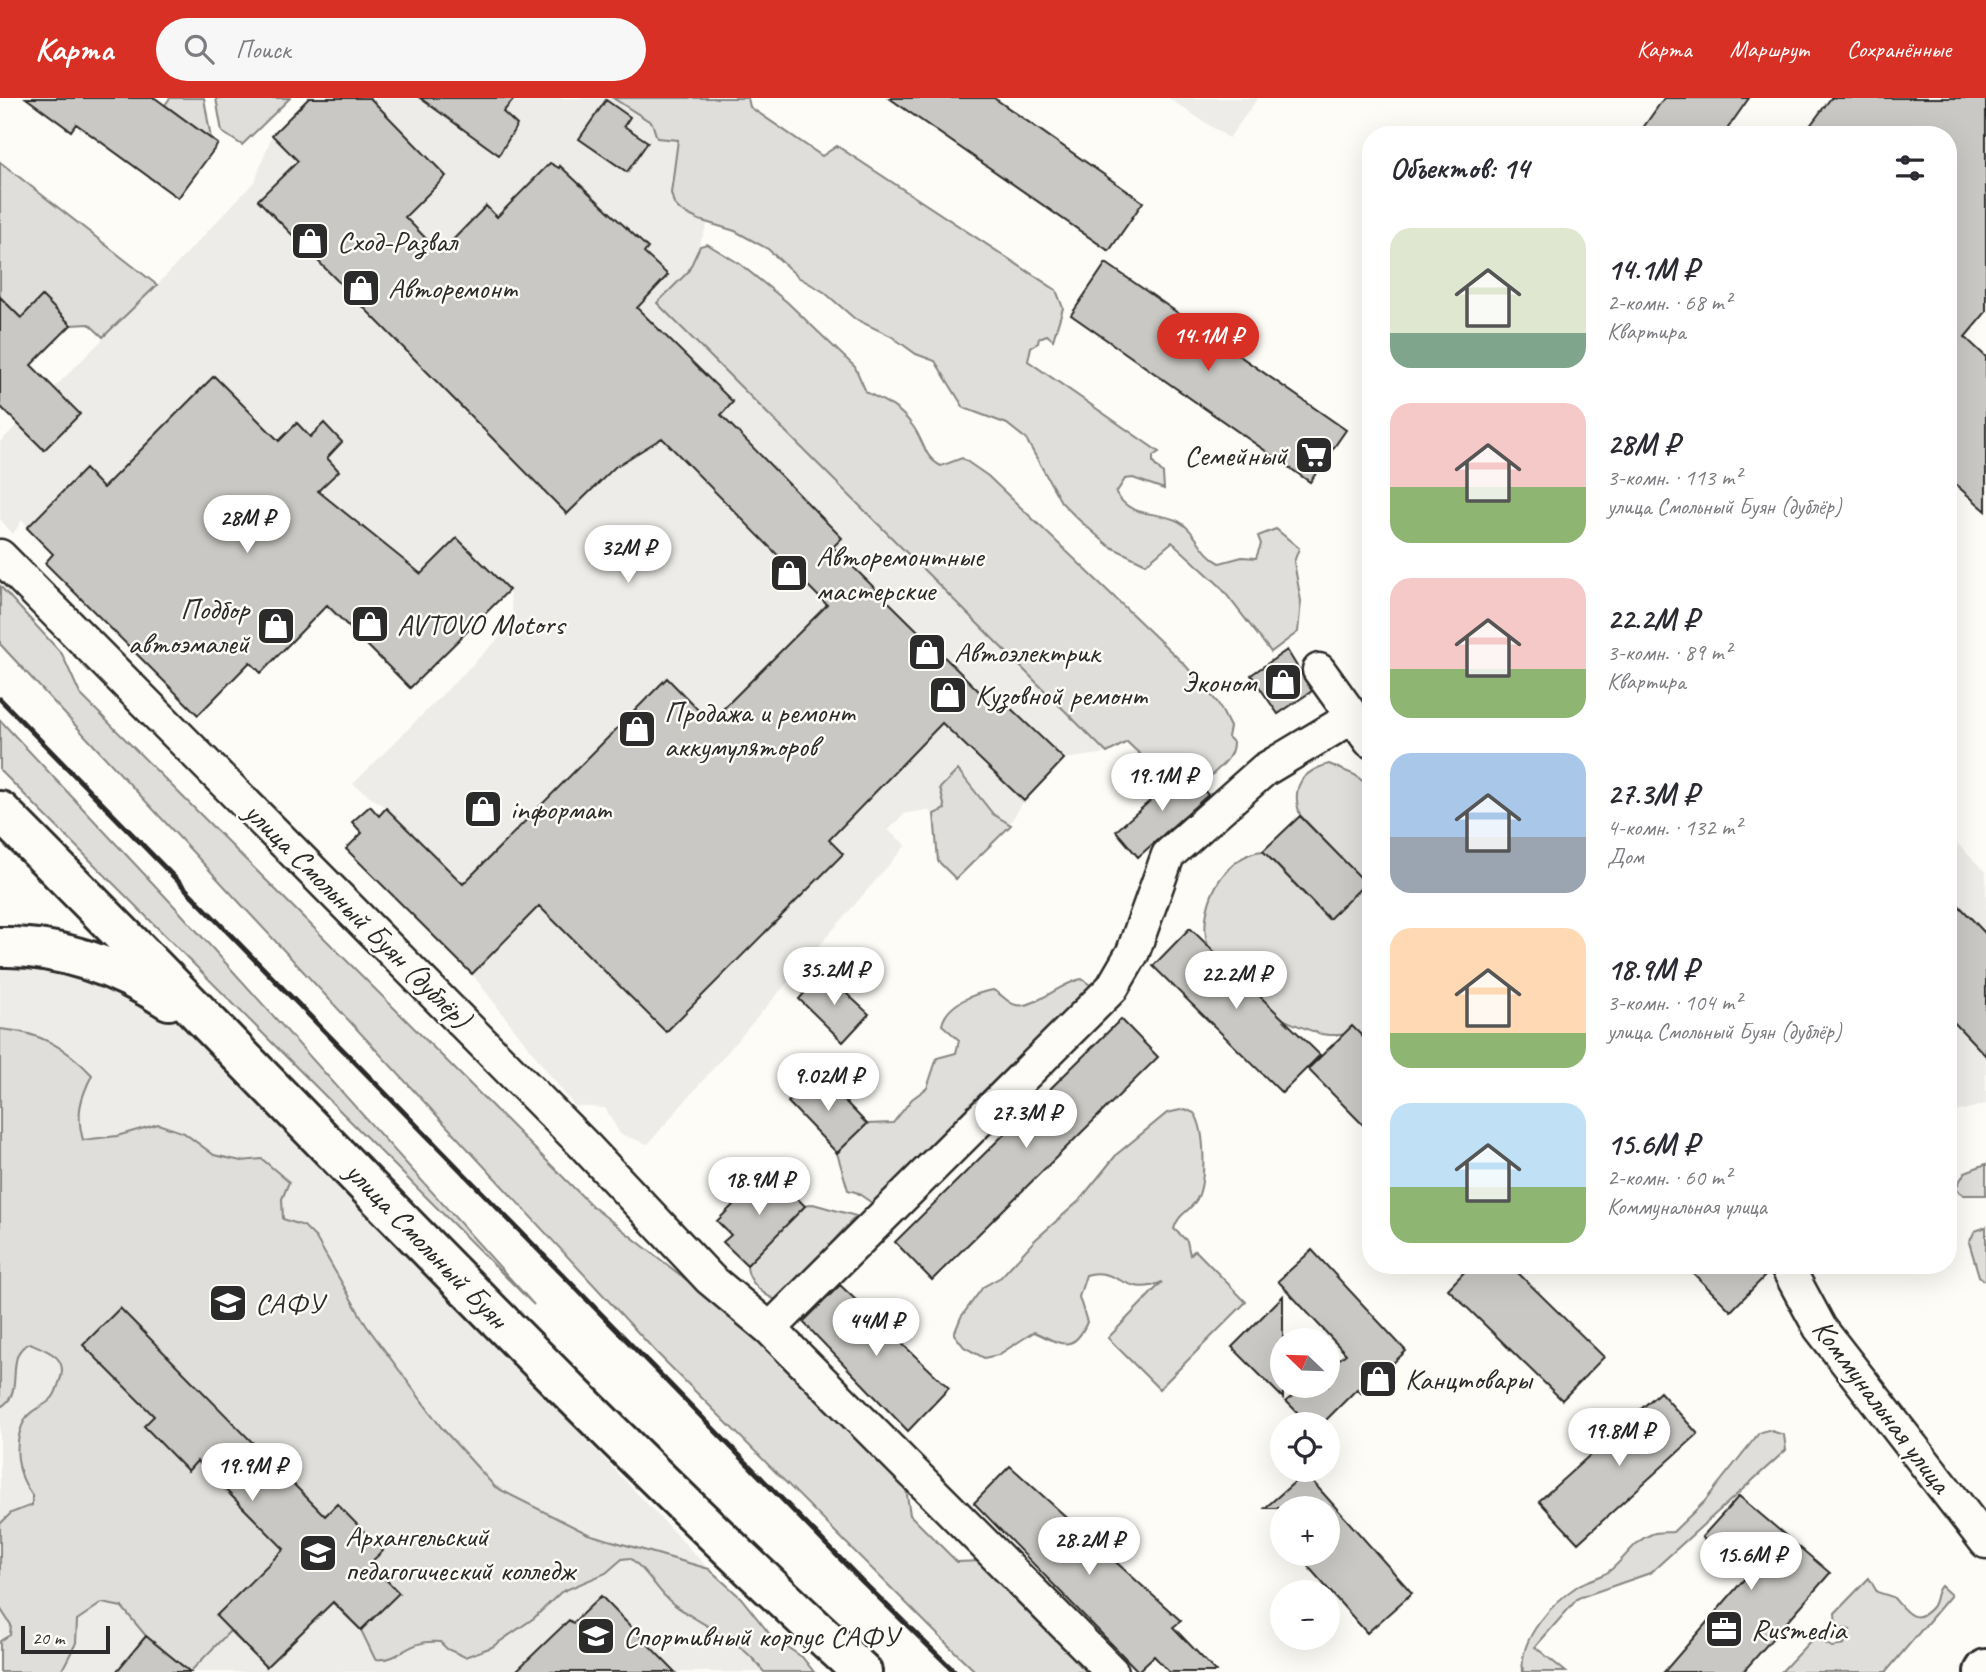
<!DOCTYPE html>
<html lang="ru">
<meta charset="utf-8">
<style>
:root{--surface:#fff;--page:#f7f7f7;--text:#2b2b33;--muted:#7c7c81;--accent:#d93025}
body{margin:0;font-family:Caveat,sans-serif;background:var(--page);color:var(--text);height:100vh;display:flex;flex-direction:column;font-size:26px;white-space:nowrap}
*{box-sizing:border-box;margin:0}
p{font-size:23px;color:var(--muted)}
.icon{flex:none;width:38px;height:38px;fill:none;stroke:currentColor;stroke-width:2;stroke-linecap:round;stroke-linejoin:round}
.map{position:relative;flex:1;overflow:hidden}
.panel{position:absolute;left:1362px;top:28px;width:595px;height:1148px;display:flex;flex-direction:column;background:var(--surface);border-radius:28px;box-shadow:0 7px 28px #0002}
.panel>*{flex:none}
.needle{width:46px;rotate:293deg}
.buttons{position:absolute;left:1270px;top:1230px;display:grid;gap:14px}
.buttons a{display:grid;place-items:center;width:70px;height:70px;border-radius:50%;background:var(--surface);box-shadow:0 7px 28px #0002;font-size:35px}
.scale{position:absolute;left:21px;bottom:18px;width:89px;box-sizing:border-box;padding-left:7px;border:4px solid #2b2b2b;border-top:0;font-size:19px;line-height:24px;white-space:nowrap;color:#2b2b2b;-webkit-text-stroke:5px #fdfcf7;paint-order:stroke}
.price{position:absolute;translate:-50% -60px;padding:0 16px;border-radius:24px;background:#fff;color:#222;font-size:23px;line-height:46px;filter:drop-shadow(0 2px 4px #0008)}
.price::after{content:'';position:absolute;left:50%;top:42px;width:21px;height:16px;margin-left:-10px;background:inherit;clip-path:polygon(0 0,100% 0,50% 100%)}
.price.active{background:var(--accent);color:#fff}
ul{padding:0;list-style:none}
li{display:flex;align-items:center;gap:21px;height:175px;padding:0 28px}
li span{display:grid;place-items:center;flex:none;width:196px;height:140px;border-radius:21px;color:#555}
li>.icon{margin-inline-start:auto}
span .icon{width:84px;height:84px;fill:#fffc;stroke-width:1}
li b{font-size:30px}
h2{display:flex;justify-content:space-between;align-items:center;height:84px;padding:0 28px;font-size:30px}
header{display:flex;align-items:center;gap:42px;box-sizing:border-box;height:98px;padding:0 35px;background:var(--accent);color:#fff}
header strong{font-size:33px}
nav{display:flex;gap:38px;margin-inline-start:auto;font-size:24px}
.search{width:490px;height:63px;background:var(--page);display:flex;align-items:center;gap:18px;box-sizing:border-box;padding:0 24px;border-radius:38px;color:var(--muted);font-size:26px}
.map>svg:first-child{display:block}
.built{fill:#edece8}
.green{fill:#dfdeda;stroke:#858482;stroke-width:2}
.building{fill:#c9c8c4;stroke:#2b2b2b;stroke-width:2}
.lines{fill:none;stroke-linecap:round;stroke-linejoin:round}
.minor-casing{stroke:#2b2b2b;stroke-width:37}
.major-casing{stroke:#2b2b2b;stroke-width:44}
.minor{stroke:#fdfcf7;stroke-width:32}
.major{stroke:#fdfcf7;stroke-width:38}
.rail{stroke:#2b2b2b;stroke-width:5}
.labels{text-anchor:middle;stroke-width:5;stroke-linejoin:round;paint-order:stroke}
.poi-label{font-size:30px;fill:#2b2b2b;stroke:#fdfcf7;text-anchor:start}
.street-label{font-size:30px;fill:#2b2b2b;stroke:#fdfcf7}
</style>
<header>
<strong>Карта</strong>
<div class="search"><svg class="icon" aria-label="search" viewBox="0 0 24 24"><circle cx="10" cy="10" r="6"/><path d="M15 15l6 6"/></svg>Поиск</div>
<nav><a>Карта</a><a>Маршрут</a><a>Сохранённые</a></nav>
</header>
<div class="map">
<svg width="1986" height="1574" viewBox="0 0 1986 1574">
<rect width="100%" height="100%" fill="#fdfcf7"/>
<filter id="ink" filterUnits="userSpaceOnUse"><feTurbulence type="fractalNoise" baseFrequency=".0143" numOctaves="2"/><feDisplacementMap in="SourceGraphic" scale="14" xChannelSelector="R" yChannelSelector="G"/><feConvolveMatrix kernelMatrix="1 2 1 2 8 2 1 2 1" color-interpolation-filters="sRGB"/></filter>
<g filter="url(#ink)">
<path class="built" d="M 309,0 L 613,0 L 676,40 L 678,42 L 677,63 L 670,84 L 699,122 L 708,125 L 688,174 L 658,205 L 1107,655 L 1064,661 L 1024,703 L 1010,725 L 993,716 L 958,672 L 945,711 L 934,716 L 928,712 L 906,715 L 888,732 L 906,747 L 648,1046 L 620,1036 L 605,1010 L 575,1008 L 564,995 L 472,876 L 512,835 L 386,710 L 353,686 L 514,525 L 509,492 L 458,440 L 358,538 L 313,501 L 293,522 L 302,533 L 261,575 L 250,565 L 198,617 L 45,465 L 53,456 L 22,422 L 13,436 L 0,421 L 0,344 L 157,187 L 255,83 L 272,37 Z
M 1168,0 L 1258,0 L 1229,40 Z
M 1948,737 L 1986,774 L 1986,1006 L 1948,1016 Z
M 15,870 L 104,881 L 153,905 L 203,939 L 709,1471 L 741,1500 L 772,1539 L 802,1559 L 814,1574 L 0,1574 L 0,872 Z"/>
<path class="green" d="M 170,0 L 204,0 L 211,41 L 165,7 Z
M 216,0 L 290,0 L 242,47 L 222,34 Z
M 613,0 L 748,0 L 750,9 L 822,58 L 837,48 L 1056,192 L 1063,210 L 1053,242 L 1047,237 L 1039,240 L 1038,245 L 1031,249 L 1028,263 L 1159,354 L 1153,358 L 1153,365 L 1163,376 L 1164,391 L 1133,380 L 1125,381 L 1116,395 C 1131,421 1155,412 1178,423 C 1196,432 1201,456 1220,465 L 1242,459 L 1256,460 L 1261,446 L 1258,438 L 1276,431 L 1299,450 L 1294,464 L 1301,503 L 1298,534 L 1271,554 L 1219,487 L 1172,444 L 1146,466 L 1109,448 L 1078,421 L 1061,404 L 1026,341 L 1007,326 L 964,310 L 935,263 L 916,256 L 891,238 L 855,221 L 824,194 L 798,179 L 768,151 L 735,133 L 699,122 L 681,113 L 674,106 L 671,95 L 678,42 L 657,40 L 652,25 Z
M 0,64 L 157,187 L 103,239 L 89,226 L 71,227 L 42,199 L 21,220 L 0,199 Z
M 707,146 L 740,166 L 787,204 L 855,269 L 866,294 C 884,303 900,310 912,327 C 924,342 923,359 941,368 L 962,360 L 988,378 L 1185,567 L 1218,605 L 1230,629 L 1228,639 L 1233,644 C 1233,667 1209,673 1201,691 L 1169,693 L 1165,687 L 1171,679 L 1150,675 L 1143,659 L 1127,644 L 1107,655 L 657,205 L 688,174 L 700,148 Z
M 0,488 L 62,556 L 80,596 L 592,1108 L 702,1194 L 710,1187 L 906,1390 L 910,1417 L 957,1464 L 982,1463 L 1090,1574 L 976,1574 L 949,1548 L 656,1254 L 0,546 Z
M 0,622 L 176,810 L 534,1207 L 0,672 Z
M 1329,666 L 1355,677 L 1370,689 L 1370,940 C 1351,932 1335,941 1318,935 C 1304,930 1286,924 1274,916 C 1261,908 1212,861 1208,848 C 1202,830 1207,806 1215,790 C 1223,773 1243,754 1263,753 L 1328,821 L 1365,785 L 1300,717 C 1291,689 1301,674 1329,666 Z
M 958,672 L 993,716 L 1011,727 L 956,781 L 938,763 L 934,716 L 945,711 L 940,690 Z
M 1082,881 L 1093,889 L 875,1107 L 859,1096 L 862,1096 L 848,1092 L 837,1055 L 867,1026 L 893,1025 L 912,1001 L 927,990 L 937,960 L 956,955 L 959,942 L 942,927 C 946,906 975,895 993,892 C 1002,896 1007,905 1016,907 C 1035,911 1061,884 1082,881 Z
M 0,931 C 39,934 66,949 92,977 C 80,1001 76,1016 83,1042 L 117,1038 L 158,1026 L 184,1035 L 214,1057 L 241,1063 L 262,1061 L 289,1084 L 282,1101 L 283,1121 L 304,1128 L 316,1140 L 366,1227 L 441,1329 L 495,1389 L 588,1436 L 709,1471 L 741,1500 L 772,1539 L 802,1559 L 814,1574 L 764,1574 C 739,1539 704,1530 672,1505 C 657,1493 649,1474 630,1460 L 622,1461 L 606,1475 L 561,1494 L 534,1520 L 492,1549 L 465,1559 L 447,1551 L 440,1544 C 404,1541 403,1564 375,1561 L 361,1532 L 332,1504 L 266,1569 L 230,1533 L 190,1574 L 146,1538 L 122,1509 L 102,1505 L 77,1522 L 76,1545 L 61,1574 L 0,1574 L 0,1543 L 10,1537 L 11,1527 L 0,1510 L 0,1426 L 11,1415 L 32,1407 L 32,1397 C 16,1376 12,1343 26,1320 C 32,1310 45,1309 52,1300 C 56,1296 57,1290 59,1285 C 70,1260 49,1253 30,1245 C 2,1256 27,1297 0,1309 Z
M 1185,1011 L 1194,1015 C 1206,1031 1206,1083 1197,1101 C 1190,1114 1178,1115 1174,1131 L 1187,1143 L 1190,1157 L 1195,1152 L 1246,1204 L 1159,1291 L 1108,1240 L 1162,1184 C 1127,1201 1116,1167 1086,1177 L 1079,1199 L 1087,1224 C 1073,1258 1058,1244 1034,1234 L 998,1257 L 984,1260 L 964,1249 L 954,1236 L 961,1219 L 983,1189 L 1001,1179 L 1035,1142 L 1079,1103 L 1117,1056 L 1167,1015 Z
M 1986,1066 L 1986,1097 L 1964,1097 L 1955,1091 L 1965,1074 Z
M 813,1106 L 856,1118 L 779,1203 C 764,1198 747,1184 747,1167 L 805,1108 Z
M 1986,1129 L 1986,1184 L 1979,1178 L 1969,1144 L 1975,1133 Z
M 1768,1332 L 1784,1337 L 1786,1352 L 1650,1475 L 1578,1500 L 1535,1549 L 1566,1574 L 1523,1574 C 1518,1541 1553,1504 1579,1487 C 1588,1482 1598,1480 1608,1474 C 1624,1463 1633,1443 1652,1436 C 1659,1433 1666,1435 1673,1434 L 1704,1404 L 1759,1335 Z
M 1869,1480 L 1877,1494 L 1893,1499 C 1904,1511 1914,1530 1932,1509 C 1937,1502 1935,1494 1941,1488 L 1951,1497 L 1886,1574 L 1781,1574 L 1814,1539 L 1832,1549 L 1844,1547 L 1850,1532 L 1836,1529 L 1835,1515 Z"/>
<path class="building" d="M 26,0 L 155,0 L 218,46 L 178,100 L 76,26 L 71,33 Z
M 309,0 L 370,0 L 446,78 L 405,119 L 440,155 L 486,108 L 497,119 L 550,65 L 559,70 L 560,68 L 648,150 L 644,155 L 668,177 L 637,210 L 733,304 L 721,317 L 842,440 L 833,449 L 999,613 L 1006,606 L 1064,661 L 1024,703 L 942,625 L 829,742 L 843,756 L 666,934 L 539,808 L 472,876 L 346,751 L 362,735 L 352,724 L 370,708 L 379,718 L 386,710 L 463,786 L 667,580 L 710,624 L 827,507 L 662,340 L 615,369 L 567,416 L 258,102 L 298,63 L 272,37 Z
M 420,0 L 515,0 L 503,14 L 517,27 L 499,57 Z
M 889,0 L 994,0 L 1143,104 L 1109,153 Z
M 1664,0 L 1749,0 L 1723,37 L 1638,37 Z
M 1831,0 L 1986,0 L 1986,214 L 1965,239 L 1986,259 L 1986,413 L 1948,380 L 1948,37 L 1803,37 Z
M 606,2 L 630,19 L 624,28 L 648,44 L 627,74 L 579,41 Z
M 1106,165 L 1346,332 L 1310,384 L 1071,217 Z
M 42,198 L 71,227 L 31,267 L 80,316 L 44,352 L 0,308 L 0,199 L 21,220 Z
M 214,278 L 279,343 L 297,325 L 310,339 L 324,325 L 342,344 L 327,360 L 339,373 L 318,393 L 421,476 L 457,440 L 509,492 L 410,590 L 327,507 L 261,575 L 250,564 L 198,617 L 45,465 L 53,456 L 27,430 L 85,371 L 103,390 Z
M 1287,552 L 1312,593 L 1278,616 L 1251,577 Z
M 1186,671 L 1208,697 L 1138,759 L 1116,733 Z
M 1300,718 L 1366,785 L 1329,821 L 1263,753 Z
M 1948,796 L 1986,836 L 1986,958 L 1948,918 Z
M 1190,830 L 1320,957 L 1282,995 L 1153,868 Z
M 823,874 L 869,916 L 843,944 L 799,901 Z
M 1121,921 L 1158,959 L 932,1182 L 895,1144 Z
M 1352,928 L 1370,946 L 1370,1034 L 1308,971 Z
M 818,975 L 867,1026 L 837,1055 L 788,1004 Z
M 768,1072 L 805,1108 L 747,1167 L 723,1144 L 731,1137 L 717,1123 Z
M 1312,1152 L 1406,1253 L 1361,1295 L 1357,1291 L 1322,1326 L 1309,1326 L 1286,1303 L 1305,1288 L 1328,1288 L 1328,1270 L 1346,1256 L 1278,1183 Z
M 1471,1167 L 1510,1167 L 1604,1259 L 1562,1302 L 1448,1191 Z
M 1685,1167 L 1768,1167 L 1769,1174 L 1731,1213 Z
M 840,1187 L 949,1290 L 908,1333 L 803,1224 Z
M 1283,1198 L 1283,1300 L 1232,1249 Z
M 120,1210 L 325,1418 L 337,1406 L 383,1453 L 370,1465 L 399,1495 L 361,1532 L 333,1504 L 266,1569 L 216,1518 L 284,1451 L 197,1363 L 188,1373 L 144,1328 L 154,1318 L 83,1247 Z
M 1660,1294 L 1698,1336 L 1578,1445 L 1539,1403 Z
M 1010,1368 L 1181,1523 L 1173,1529 L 1216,1574 L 1169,1574 L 1154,1558 L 1138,1573 L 974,1405 Z
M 1305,1375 L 1412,1495 L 1367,1535 L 1297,1456 L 1328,1456 L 1328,1410 L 1265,1410 Z
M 1739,1398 L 1830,1475 L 1743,1574 L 1664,1574 L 1746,1479 L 1702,1439 Z
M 601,1498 L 675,1574 L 515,1574 L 569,1522 L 573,1525 Z
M 146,1538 L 190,1574 L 116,1574 Z"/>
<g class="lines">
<defs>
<path id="minor" d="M 0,458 L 585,1048 L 710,1181 L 770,1231 L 1112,1574
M 1319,572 L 1370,643
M 1786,1167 L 1820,1230 L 1986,1444
M 770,1231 L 1112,890 L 1133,854 L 1168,757 L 1264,672 L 1351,620"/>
<path id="major" d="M 0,713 C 287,1000 562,1300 862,1574
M 0,849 C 59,847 121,870 169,902
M 1984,1574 L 1986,1571"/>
</defs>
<use href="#minor" class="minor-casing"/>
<use href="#major" class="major-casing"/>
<use href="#minor" class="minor"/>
<use href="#major" class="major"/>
<path class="rail" d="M 0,601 L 863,1484 L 955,1574"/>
</g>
</g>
<defs>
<symbol id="shop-square" viewBox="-11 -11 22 22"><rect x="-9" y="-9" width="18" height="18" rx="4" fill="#2b2b2b" stroke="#fdfcf7"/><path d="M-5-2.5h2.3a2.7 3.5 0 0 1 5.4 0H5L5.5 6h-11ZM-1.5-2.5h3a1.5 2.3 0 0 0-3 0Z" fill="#fff"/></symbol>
<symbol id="supermarket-square" viewBox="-11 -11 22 22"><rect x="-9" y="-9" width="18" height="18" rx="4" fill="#2b2b2b" stroke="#fdfcf7"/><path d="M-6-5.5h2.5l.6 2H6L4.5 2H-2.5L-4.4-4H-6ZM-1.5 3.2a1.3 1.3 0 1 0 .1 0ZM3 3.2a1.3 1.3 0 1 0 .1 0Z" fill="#fff"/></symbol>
<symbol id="university-square" viewBox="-11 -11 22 22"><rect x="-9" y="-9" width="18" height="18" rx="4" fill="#2b2b2b" stroke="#fdfcf7"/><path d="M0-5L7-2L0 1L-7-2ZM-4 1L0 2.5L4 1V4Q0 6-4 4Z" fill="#fff"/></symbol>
<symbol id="office-square" viewBox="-11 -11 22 22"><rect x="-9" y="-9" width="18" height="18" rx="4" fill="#2b2b2b" stroke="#fdfcf7"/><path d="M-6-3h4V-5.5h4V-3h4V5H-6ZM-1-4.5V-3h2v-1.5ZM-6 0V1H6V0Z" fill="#fff"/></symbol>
</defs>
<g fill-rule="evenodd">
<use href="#shop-square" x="288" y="121" width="44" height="44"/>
<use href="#shop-square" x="339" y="168" width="44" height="44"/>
<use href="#supermarket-square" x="1292" y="335" width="44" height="44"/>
<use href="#shop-square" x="767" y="453" width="44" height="44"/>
<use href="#shop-square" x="348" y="504" width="44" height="44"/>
<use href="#shop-square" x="254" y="506" width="44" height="44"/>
<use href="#shop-square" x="905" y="532" width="44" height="44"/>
<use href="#shop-square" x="1261" y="562" width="44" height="44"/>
<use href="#shop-square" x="926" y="575" width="44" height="44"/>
<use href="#shop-square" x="615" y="609" width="44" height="44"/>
<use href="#shop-square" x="461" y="689" width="44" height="44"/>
<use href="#university-square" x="206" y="1183" width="44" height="44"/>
<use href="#shop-square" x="1356" y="1259" width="44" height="44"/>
<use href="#university-square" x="296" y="1433" width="44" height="44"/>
<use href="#office-square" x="1702" y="1509" width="44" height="44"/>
<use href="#university-square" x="574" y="1516" width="44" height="44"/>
</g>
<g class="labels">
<g class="poi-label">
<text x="337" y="153">Сход-Развал</text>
<text x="388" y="200">Авторемонт</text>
<text x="1287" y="367" text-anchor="end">Семейный</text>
<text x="816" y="468">Авторемонтные<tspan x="816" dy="34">мастерские</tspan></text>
<text x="249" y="521" text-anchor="end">Подбор<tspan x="249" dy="34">автоэмалей</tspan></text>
<text x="397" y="536">AVTOVO Motors</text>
<text x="954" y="564">Автоэлектрик</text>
<text x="1256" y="594" text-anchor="end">Эконом</text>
<text x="975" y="607">Кузовной ремонт</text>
<text x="664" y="624">Продажа и ремонт<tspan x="664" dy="34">аккумуляторов</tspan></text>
<text x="510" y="721">inформат</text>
<text x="255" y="1215">САФУ</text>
<text x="1405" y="1291">Канцтовары</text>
<text x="345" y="1448">Архангельский<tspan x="345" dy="34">педагогический колледж</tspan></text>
<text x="1751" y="1541">Rusmedia</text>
<text x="623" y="1548">Спортивный корпус САФУ</text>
</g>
<g class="street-label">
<text transform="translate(358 817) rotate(45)" y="10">улица Смольный Буян (дублёр)</text>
<text transform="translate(427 1147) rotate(46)" y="10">улица Смольный Буян</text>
<text transform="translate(1882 1308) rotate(53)" y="10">Коммунальная улица</text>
</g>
</g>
</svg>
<div class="buttons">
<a><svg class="needle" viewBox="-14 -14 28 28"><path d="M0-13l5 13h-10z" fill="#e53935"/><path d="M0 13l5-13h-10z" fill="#7c7c81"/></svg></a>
<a><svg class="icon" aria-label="locate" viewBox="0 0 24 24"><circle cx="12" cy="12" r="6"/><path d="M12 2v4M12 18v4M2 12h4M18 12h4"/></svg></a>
<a>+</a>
<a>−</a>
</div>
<div class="scale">20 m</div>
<b class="price active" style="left:1208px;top:275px">14.1M ₽</b>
<b class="price" style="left:247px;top:457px">28M ₽</b>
<b class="price" style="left:628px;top:487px">32M ₽</b>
<b class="price" style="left:1162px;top:715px">19.1M ₽</b>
<b class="price" style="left:834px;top:909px">35.2M ₽</b>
<b class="price" style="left:1236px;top:913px">22.2M ₽</b>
<b class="price" style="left:828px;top:1015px">9.02M ₽</b>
<b class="price" style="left:1026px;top:1052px">27.3M ₽</b>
<b class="price" style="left:759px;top:1119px">18.9M ₽</b>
<b class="price" style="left:876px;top:1260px">44M ₽</b>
<b class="price" style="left:1619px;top:1370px">19.8M ₽</b>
<b class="price" style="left:252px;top:1405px">19.9M ₽</b>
<b class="price" style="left:1089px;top:1479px">28.2M ₽</b>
<b class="price" style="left:1751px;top:1494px">15.6M ₽</b>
<section class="panel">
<h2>Объектов: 14<svg class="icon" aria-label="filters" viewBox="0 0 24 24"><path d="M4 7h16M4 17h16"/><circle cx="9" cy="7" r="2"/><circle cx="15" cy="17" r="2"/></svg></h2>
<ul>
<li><span style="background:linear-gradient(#dfe7d0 75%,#7fa58c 0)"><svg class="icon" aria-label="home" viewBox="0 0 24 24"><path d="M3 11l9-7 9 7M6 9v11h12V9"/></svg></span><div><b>14.1M ₽</b><p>2-комн. · 68 m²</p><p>Квартира</p></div></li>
<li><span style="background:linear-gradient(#f6c9c9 60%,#8fb573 0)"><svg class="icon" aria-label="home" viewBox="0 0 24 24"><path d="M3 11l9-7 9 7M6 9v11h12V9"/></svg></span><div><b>28M ₽</b><p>3-комн. · 113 m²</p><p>улица Смольный Буян (дублёр)</p></div></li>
<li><span style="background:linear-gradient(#f6c9c9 65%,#8fb573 0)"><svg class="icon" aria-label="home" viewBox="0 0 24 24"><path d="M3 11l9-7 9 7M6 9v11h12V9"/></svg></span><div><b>22.2M ₽</b><p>3-комн. · 89 m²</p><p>Квартира</p></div></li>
<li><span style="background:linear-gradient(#a9c7e8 60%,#9aa5b1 0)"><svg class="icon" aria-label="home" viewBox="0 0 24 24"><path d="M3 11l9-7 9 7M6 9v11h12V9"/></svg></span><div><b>27.3M ₽</b><p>4-комн. · 132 m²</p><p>Дом</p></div></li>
<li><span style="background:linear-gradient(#ffd9b3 75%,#8fb573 0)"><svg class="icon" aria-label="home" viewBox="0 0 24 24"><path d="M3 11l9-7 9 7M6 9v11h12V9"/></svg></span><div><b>18.9M ₽</b><p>3-комн. · 104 m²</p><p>улица Смольный Буян (дублёр)</p></div></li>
<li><span style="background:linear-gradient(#bfe0f5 60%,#8fb573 0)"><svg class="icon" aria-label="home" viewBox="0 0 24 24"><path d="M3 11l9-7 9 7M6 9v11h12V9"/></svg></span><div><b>15.6M ₽</b><p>2-комн. · 60 m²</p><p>Коммунальная улица</p></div></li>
</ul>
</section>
</div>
